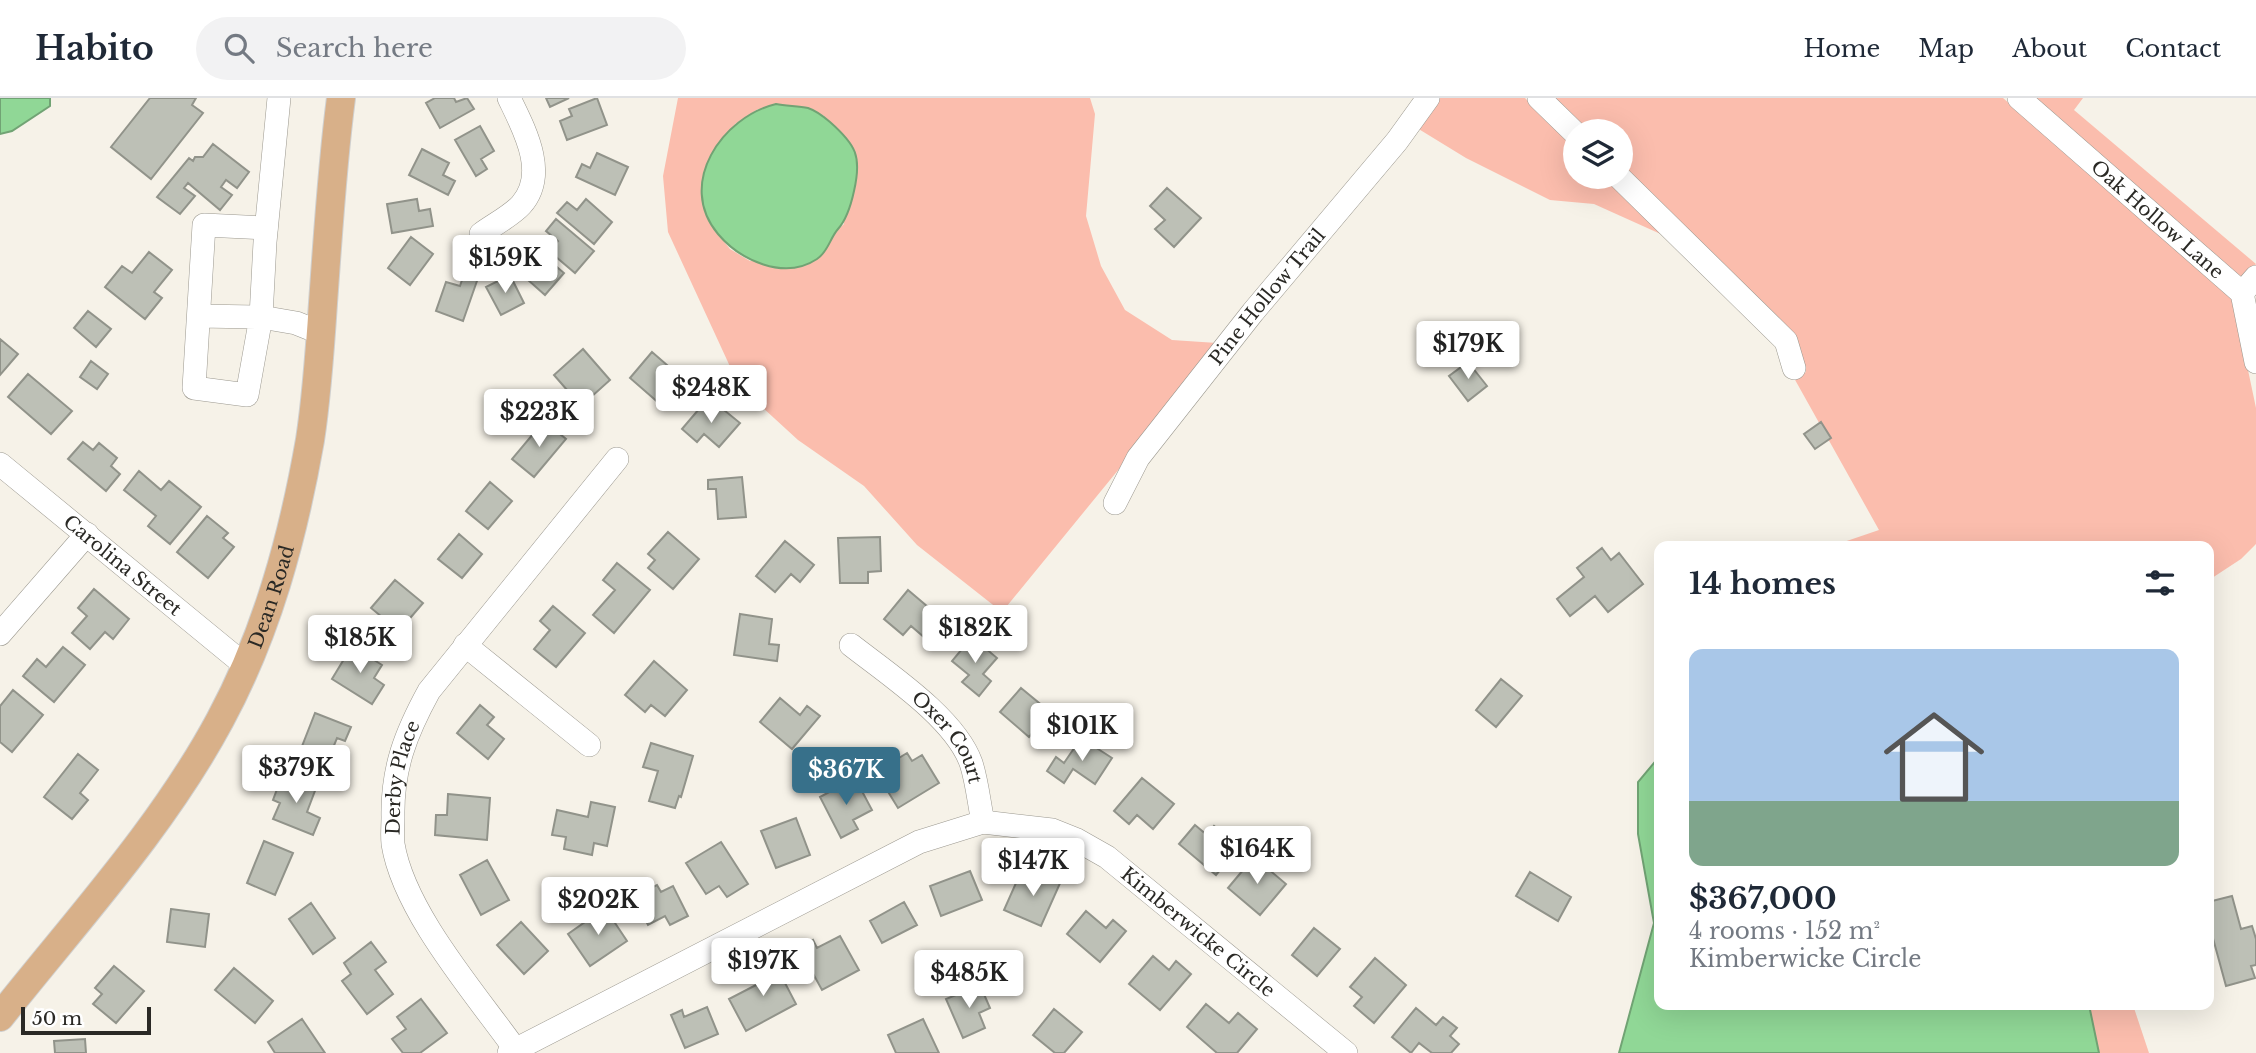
<!DOCTYPE html>
<meta charset="utf-8">
<style>
:root{--surface:#fff;--page:#f2f2f3;--text:#1f2937;--muted:#747a83;--line:#e0e1e3;--accent:#37708a}
body{margin:0;font-family:"Libre Baskerville",serif;background:var(--page);color:var(--text);height:100vh;display:flex;flex-direction:column;font-size:26px;white-space:nowrap}
*{box-sizing:border-box;margin:0}
p{font-size:23px;color:var(--muted)}
.icon{flex:none;width:38px;height:38px;fill:none;stroke:currentColor;stroke-width:2;stroke-linecap:round;stroke-linejoin:round}
.map{position:relative;flex:1;overflow:hidden}
.side{position:absolute;left:1654px;top:443px;width:560px;height:469px;display:flex;flex-direction:column;background:var(--surface);border-radius:14px;box-shadow:0 7px 28px #0002}
.side>*{flex:none}
.buttons{position:absolute;left:1563px;top:21px;display:grid;gap:14px}
.buttons a{display:grid;place-items:center;width:70px;height:70px;border-radius:50%;background:var(--surface);box-shadow:0 7px 28px #0002;font-size:35px}
.scale{position:absolute;left:21px;bottom:18px;width:130px;box-sizing:border-box;padding-left:7px;border:4px solid #2a2925;border-top:0;font-size:19px;line-height:24px;white-space:nowrap;color:#2a2925;-webkit-text-stroke:5px #fff;paint-order:stroke}
.price{position:absolute;translate:-50% -60px;padding:0 16px;border-radius:7px;background:#fff;color:#222;font-size:23px;line-height:46px;filter:drop-shadow(0 2px 4px #0008)}
.price::after{content:'';position:absolute;left:50%;top:42px;width:21px;height:16px;margin-left:-10px;background:inherit;clip-path:polygon(0 0,100% 0,50% 100%)}
.price.active{background:var(--accent);color:#fff}
ul{padding:0;list-style:none}
li{display:grid;align-content:center;gap:14px;height:371px;padding:0 35px}
li span{display:grid;place-items:center;height:217px;border-radius:14px;color:#555}
li>.icon{margin-inline-start:auto}
span .icon{width:126px;height:126px;fill:#fffc;stroke-width:1}
li b{font-size:30px}
h2{display:flex;justify-content:space-between;align-items:center;height:84px;padding:0 35px;font-size:30px}
header{display:flex;align-items:center;gap:42px;box-sizing:border-box;height:98px;padding:0 35px;background:var(--surface);border-bottom:2px solid var(--line)}
header strong{font-size:33px}
nav{display:flex;gap:38px;margin-inline-start:auto;font-size:24px}
.search{width:490px;height:63px;background:var(--page);display:flex;align-items:center;gap:18px;box-sizing:border-box;padding:0 24px;border-radius:38px;color:var(--muted);font-size:26px}
.map>svg:first-child{display:block}
.green{fill:#fbbdad;fill-rule:evenodd}
.water{fill:#90d796;stroke:#71a374;stroke-width:2}
.building{fill:#bdc0b6;stroke:#91938a;stroke-width:2}
.lines{fill:none;stroke-linecap:round;stroke-linejoin:round}
.minor-casing{stroke:#9b988f;stroke-width:24}
.major-casing{stroke:#d0d0cf;stroke-width:30}
.minor{stroke:#fff;stroke-width:23}
.major{stroke:#d8b089;stroke-width:28}
.labels{text-anchor:middle;stroke-width:7;stroke-linejoin:round;paint-order:stroke}
.street-label{font-size:19px;fill:#2a2925;stroke:#fff}
</style>
<header>
<strong>Habito</strong>
<div class="search"><svg class="icon" aria-label="search" viewBox="0 0 24 24"><circle cx="10" cy="10" r="6"/><path d="M15 15l6 6"/></svg>Search here</div>
<nav><a>Home</a><a>Map</a><a>About</a><a>Contact</a></nav>
</header>
<div class="map">
<svg width="2256" height="955" viewBox="0 0 2256 955">
<rect width="100%" height="100%" fill="#f6f2e8"/>
<path class="green" d="M 678,0 L 1090,0 L 1095,16 L 1086,118 L 1101,168 L 1125,212 L 1172,242 L 1217,245 L 1128,360 L 1002,514 L 917,447 L 864,388 L 798,342 L 739,288 L 668,134 L 663,78 ZM 758,11 L 823,17 L 829,24 L 844,126 L 836,133 L 750,163 L 730,151 L 710,126 L 735,26 Z
M 1439,0 L 1525,0 L 1575,50 L 1575,79 L 1605,79 L 1665,138 L 1594,106 L 1550,102 L 1466,60 L 1417,30 Z
M 1553,0 L 2003,0 L 2233,201 L 2256,310 L 2256,446 L 2241,461 L 2209,482 L 2208,448 L 1832,448 L 1879,432 L 1794,280 L 1806,274 L 1795,239 L 1621,66 L 1620,33 L 1587,33 Z
M 2034,0 L 2083,0 L 2074,12 L 2256,166 L 2242,182 Z
M 2089,907 L 2133,907 L 2149,955 L 2099,955 Z"/>
<path class="water" d="M 0,0 L 50,0 L 50,8 L 12,33 L 0,36 Z
M 776,6 C 786,8 798,8 808,10 C 817,13 823,18 830,24 C 856,47 862,58 854,93 C 851,107 847,121 838,131 C 830,140 828,154 817,161 C 784,183 740,162 718,136 C 676,86 722,19 776,6 Z
M 1659,659 L 1659,906 L 2089,907 L 2099,955 L 1619,955 L 1654,825 L 1638,736 L 1638,684 Z"/>
<path class="building" d="M 150,0 L 196,0 L 192,7 L 203,15 L 151,81 L 111,49 Z
M 435,0 L 454,0 L 456,4 L 467,0 L 474,11 L 440,30 L 426,5 Z
M 546,0 L 569,0 L 550,9 Z
M 597,0 L 607,27 L 567,42 L 560,23 L 572,18 L 569,11 Z
M 480,28 L 494,53 L 481,61 L 487,71 L 476,78 L 455,42 Z
M 213,46 L 249,74 L 237,90 L 226,82 L 221,89 L 232,97 L 220,112 L 188,85 L 184,90 L 195,98 L 180,116 L 157,99 L 189,60 L 193,63 L 195,59 L 203,59 Z
M 422,51 L 449,65 L 443,77 L 455,83 L 448,97 L 409,77 Z
M 597,55 L 628,69 L 615,97 L 576,79 L 582,66 L 590,70 Z
M 1167,90 L 1201,120 L 1174,149 L 1155,131 L 1165,122 L 1150,108 Z
M 417,101 L 419,113 L 430,111 L 433,128 L 392,135 L 387,106 Z
M 586,101 L 612,124 L 594,146 L 557,115 L 567,104 L 577,112 Z
M 556,121 L 594,153 L 575,175 L 549,153 L 558,143 L 546,133 Z
M 411,139 L 433,156 L 410,187 L 388,170 Z
M 537,152 L 564,175 L 545,197 L 528,182 L 536,173 L 527,164 Z
M 149,154 L 172,172 L 154,194 L 162,200 L 145,221 L 105,189 L 122,168 L 132,175 Z
M 464,176 L 478,180 L 463,223 L 436,213 L 446,184 L 460,188 Z
M 510,177 L 524,205 L 501,217 L 486,189 Z
M 88,213 L 111,231 L 96,249 L 74,230 Z
M 0,241 L 18,256 L 0,277 Z
M 583,251 L 610,282 L 581,308 L 554,277 Z
M 652,254 L 682,280 L 660,306 L 630,280 Z
M 91,263 L 108,276 L 97,291 L 80,279 Z
M 1468,264 L 1487,288 L 1468,303 L 1449,278 Z
M 28,276 L 72,313 L 51,336 L 8,299 Z
M 705,304 L 715,313 L 719,308 L 740,325 L 719,349 L 704,336 L 697,344 L 682,331 Z
M 544,323 L 566,341 L 534,379 L 512,361 Z
M 1821,324 L 1831,340 L 1815,351 L 1804,336 Z
M 83,344 L 93,352 L 99,345 L 117,360 L 111,368 L 120,376 L 106,393 L 68,361 Z
M 139,373 L 161,392 L 169,383 L 201,409 L 170,446 L 148,428 L 156,418 L 124,392 Z
M 742,379 L 746,419 L 718,421 L 716,391 L 708,391 L 708,382 Z
M 490,384 L 512,403 L 488,431 L 466,413 Z
M 207,418 L 228,435 L 223,440 L 234,449 L 208,480 L 177,454 Z
M 668,434 L 699,461 L 673,491 L 648,470 L 655,462 L 648,456 Z
M 459,436 L 482,456 L 462,480 L 438,461 Z
M 880,439 L 881,473 L 868,474 L 868,485 L 840,485 L 838,440 Z
M 785,443 L 814,467 L 800,484 L 791,476 L 775,494 L 756,478 Z
M 1602,450 L 1611,462 L 1619,455 L 1643,486 L 1608,514 L 1595,498 L 1570,518 L 1557,501 L 1584,479 L 1577,470 Z
M 617,465 L 650,492 L 614,535 L 593,517 L 615,492 L 603,482 Z
M 395,482 L 423,505 L 399,533 L 371,510 Z
M 94,491 L 129,521 L 113,541 L 105,534 L 90,551 L 72,535 L 87,518 L 78,510 Z
M 908,492 L 948,526 L 932,546 L 911,528 L 903,537 L 884,521 Z
M 553,508 L 585,535 L 556,569 L 534,551 L 550,532 L 540,523 Z
M 740,516 L 772,521 L 769,546 L 779,547 L 777,563 L 734,557 Z
M 972,539 L 997,560 L 983,576 L 991,583 L 979,598 L 962,584 L 969,577 L 952,563 Z
M 352,548 L 382,567 L 374,580 L 384,587 L 372,606 L 332,581 Z
M 63,549 L 85,567 L 54,604 L 23,578 L 37,561 L 46,569 Z
M 654,563 L 687,592 L 665,618 L 651,607 L 645,614 L 625,597 Z
M 1501,581 L 1522,598 L 1496,629 L 1476,612 Z
M 1021,590 L 1050,614 L 1029,639 L 1000,614 Z
M 13,592 L 43,617 L 12,654 L 0,644 L 0,608 Z
M 780,600 L 800,617 L 807,608 L 820,618 L 792,651 L 760,624 Z
M 480,607 L 494,619 L 487,627 L 504,641 L 488,661 L 457,635 Z
M 315,615 L 351,629 L 345,643 L 337,640 L 326,667 L 299,656 Z
M 1081,640 L 1112,660 L 1095,686 L 1073,671 L 1064,685 L 1047,673 L 1056,659 L 1064,665 Z
M 651,645 L 693,658 L 681,699 L 679,698 L 675,710 L 649,703 L 658,673 L 643,669 Z
M 907,655 L 912,663 L 922,657 L 939,685 L 898,710 L 876,674 Z
M 78,656 L 98,672 L 80,695 L 88,702 L 72,721 L 44,699 Z
M 282,678 L 316,690 L 307,714 L 320,720 L 313,737 L 273,721 L 280,705 L 273,702 Z
M 855,680 L 872,712 L 853,722 L 858,731 L 841,740 L 820,699 Z
M 1142,680 L 1174,706 L 1153,731 L 1137,717 L 1129,726 L 1114,713 Z
M 448,696 L 490,700 L 487,742 L 435,737 L 436,717 L 447,717 Z
M 591,704 L 615,709 L 607,748 L 594,745 L 592,757 L 564,751 L 566,739 L 552,737 L 557,712 L 588,719 Z
M 796,720 L 810,757 L 776,770 L 761,733 Z
M 1195,727 L 1207,737 L 1214,728 L 1239,749 L 1216,777 L 1179,746 Z
M 264,743 L 293,755 L 275,797 L 247,785 Z
M 721,744 L 748,786 L 727,799 L 719,788 L 706,796 L 686,765 Z
M 1254,759 L 1286,786 L 1260,817 L 1228,790 Z
M 487,762 L 509,802 L 481,817 L 460,777 Z
M 970,773 L 982,802 L 941,818 L 930,788 Z
M 1039,774 L 1061,783 L 1041,828 L 1004,812 L 1020,776 L 1035,782 Z
M 1530,774 L 1571,799 L 1558,823 L 1516,798 Z
M 657,787 L 661,794 L 673,788 L 688,818 L 670,827 L 665,818 L 648,827 L 634,798 Z
M 2232,798 L 2241,831 L 2252,828 L 2256,841 L 2256,867 L 2251,868 L 2255,880 L 2226,888 L 2208,822 L 2208,804 Z
M 904,804 L 917,827 L 882,845 L 870,823 Z
M 311,805 L 335,840 L 313,856 L 289,821 Z
M 605,810 L 627,843 L 590,868 L 568,836 Z
M 171,811 L 209,816 L 205,849 L 167,844 Z
M 1086,813 L 1106,830 L 1113,822 L 1126,833 L 1100,864 L 1067,836 Z
M 521,824 L 548,853 L 524,876 L 497,847 Z
M 1314,830 L 1340,851 L 1317,878 L 1292,857 Z
M 840,838 L 859,872 L 822,892 L 799,850 L 813,842 L 817,850 Z
M 371,844 L 386,864 L 375,872 L 393,896 L 367,916 L 342,883 L 351,876 L 344,865 Z
M 1153,858 L 1169,872 L 1176,863 L 1191,876 L 1160,912 L 1129,886 Z
M 1375,860 L 1406,887 L 1374,925 L 1354,908 L 1362,899 L 1350,889 Z
M 773,862 L 796,906 L 746,933 L 729,901 L 760,885 L 753,872 Z
M 114,868 L 144,893 L 116,925 L 93,906 L 102,896 L 95,890 Z
M 234,870 L 273,903 L 255,925 L 215,892 Z
M 980,887 L 990,910 L 979,915 L 985,930 L 963,940 L 946,901 Z
M 421,901 L 447,935 L 420,955 L 403,955 L 392,941 L 406,931 L 397,919 Z
M 1206,906 L 1229,925 L 1238,915 L 1257,931 L 1237,955 L 1217,955 L 1187,929 Z
M 707,909 L 718,936 L 685,950 L 671,917 L 682,912 L 684,919 Z
M 1416,910 L 1436,927 L 1443,919 L 1457,930 L 1450,938 L 1459,946 L 1451,955 L 1432,955 L 1419,945 L 1411,955 L 1392,939 Z
M 1054,911 L 1082,934 L 1064,955 L 1055,955 L 1033,937 Z
M 302,921 L 325,955 L 275,955 L 268,944 Z
M 923,921 L 939,955 L 896,955 L 888,937 Z
M 85,941 L 86,955 L 55,955 L 54,943 Z"/>
<g class="lines">
<defs>
<g id="minor">
<path d="M 279,0 L 265,144 L 261,219 L 296,225 L 321,235"/>
<path d="M 1539,0 L 1575,35"/>
<path id="s1" d="M 2019,0 L 2242,195 L 2256,264"/>
<path d="M 1619,79 L 1786,243 L 1794,270"/>
<path d="M 481,136 C 493,127 511,118 521,107 C 549,76 524,31 509,0"/>
<path d="M 2242,195 L 2256,179"/>
<path d="M 199,218 L 261,219 L 247,297 L 194,290 L 204,127 L 266,130"/>
<path id="s2" d="M 0,366 L 246,568"/>
<path id="s3" d="M 1115,405 L 1138,360 L 1253,214 L 1397,43 L 1428,0"/>
<path d="M 0,536 L 87,436"/>
<path d="M 465,547 L 589,647"/>
<path id="s4" d="M 851,547 C 888,576 955,620 971,665 C 977,683 979,705 983,724"/>
<path id="s5" d="M 515,951 C 475,895 404,814 393,746 C 392,737 393,728 393,719 C 392,670 406,635 429,593 L 617,361"/>
<path id="s6" d="M 509,955 L 919,744 L 983,724 L 1052,732 L 1077,742 L 1107,759 L 1346,955"/>
</g>
<g id="major">
<path id="s7" d="M 0,919 C 76,823 162,730 220,622 C 267,535 293,439 310,342 C 317,297 320,251 323,205 C 328,137 332,68 341,0"/>
</g>
</defs>
<use href="#minor" class="minor-casing"/>
<use href="#major" class="major-casing"/>
<use href="#minor" class="minor"/>
<use href="#major" class="major"/>
</g>
<g class="labels">
<g class="street-label">
<text dy="7" stroke="none"><textPath href="#s1" startOffset="184">Oak Hollow Lane</textPath></text>
<text dy="7" stroke="none"><textPath href="#s3" startOffset="257">Pine Hollow Trail</textPath></text>
<text dy="7" stroke="none"><textPath href="#s2" startOffset="159">Carolina Street</textPath></text>
<text dy="7" stroke="none"><textPath href="#s7" startOffset="504">Dean Road</textPath></text>
<text dy="7" stroke="none"><textPath href="#s4" startOffset="136">Oxer Court</textPath></text>
<text dy="7" stroke="none"><textPath href="#s5" startOffset="308">Derby Place</textPath></text>
<text dy="7" stroke="none"><textPath href="#s6" startOffset="777">Kimberwicke Circle</textPath></text>
</g>
</g>
</svg>
<div class="buttons">
<a><svg class="icon" aria-label="layers" viewBox="0 0 24 24"><path d="M12 4l9 5-9 5-9-5zM3 14l9 5 9-5"/></svg></a>
</div>
<div class="scale">50 m</div>
<b class="price" style="left:505px;top:197px">$159K</b>
<b class="price" style="left:1468px;top:283px">$179K</b>
<b class="price" style="left:711px;top:327px">$248K</b>
<b class="price" style="left:539px;top:351px">$223K</b>
<b class="price" style="left:975px;top:567px">$182K</b>
<b class="price" style="left:360px;top:577px">$185K</b>
<b class="price" style="left:1082px;top:665px">$101K</b>
<b class="price" style="left:296px;top:707px">$379K</b>
<b class="price active" style="left:846px;top:709px">$367K</b>
<b class="price" style="left:1257px;top:788px">$164K</b>
<b class="price" style="left:1033px;top:800px">$147K</b>
<b class="price" style="left:598px;top:839px">$202K</b>
<b class="price" style="left:763px;top:900px">$197K</b>
<b class="price" style="left:969px;top:912px">$485K</b>
<section class="side">
<h2>14 homes<svg class="icon" aria-label="filters" viewBox="0 0 24 24"><path d="M4 7h16M4 17h16"/><circle cx="9" cy="7" r="2"/><circle cx="15" cy="17" r="2"/></svg></h2>
<ul>
<li><span style="background:linear-gradient(#a9c7e8 70%,#7fa58c 0)"><svg class="icon" aria-label="home" viewBox="0 0 24 24"><path d="M3 11l9-7 9 7M6 9v11h12V9"/></svg></span><div><b>$367,000</b><p>4 rooms · 152 m²</p><p>Kimberwicke Circle</p></div></li>
</ul>
</section>
</div>
